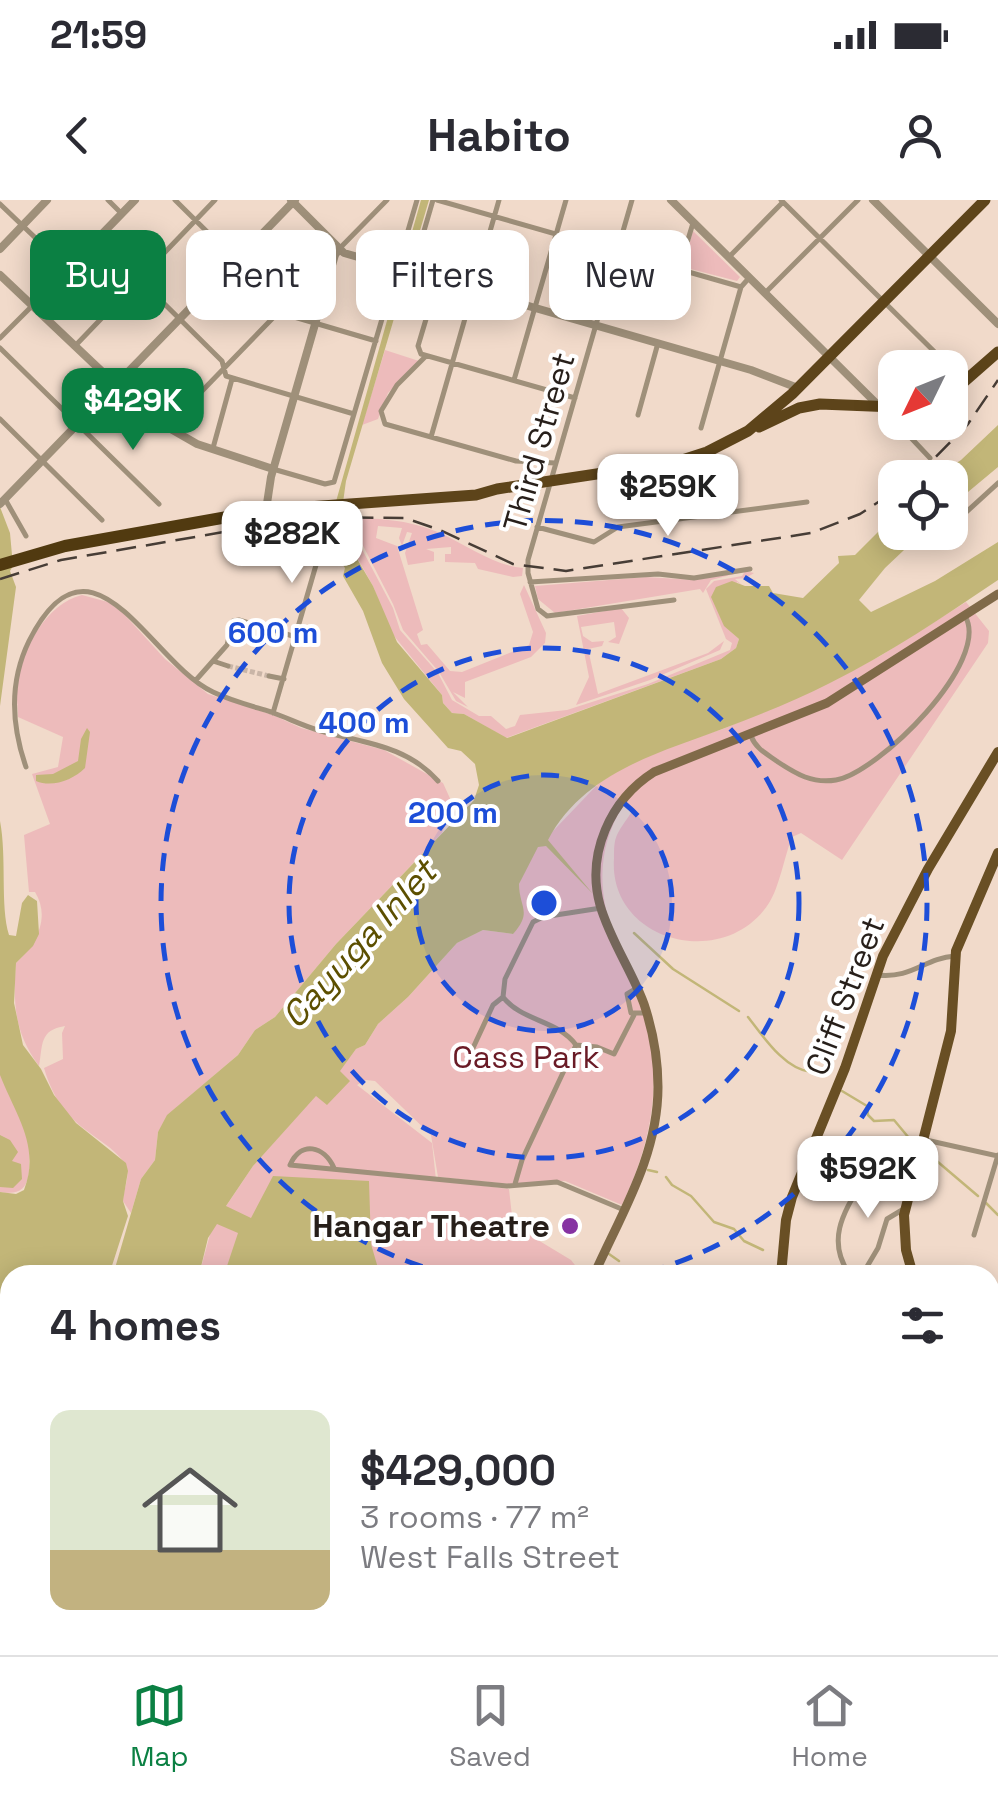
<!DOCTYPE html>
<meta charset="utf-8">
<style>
:root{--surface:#fff;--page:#f7f7f7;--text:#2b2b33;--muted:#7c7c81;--line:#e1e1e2;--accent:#0b8043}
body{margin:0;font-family:"Space Grotesk",sans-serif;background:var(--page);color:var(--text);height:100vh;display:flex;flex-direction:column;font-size:38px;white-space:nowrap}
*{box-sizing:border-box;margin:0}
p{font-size:32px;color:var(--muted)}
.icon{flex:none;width:55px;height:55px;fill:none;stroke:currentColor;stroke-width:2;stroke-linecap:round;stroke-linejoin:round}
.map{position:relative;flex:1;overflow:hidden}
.panel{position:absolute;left:0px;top:1065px;width:1000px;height:390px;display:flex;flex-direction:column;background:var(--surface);border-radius:30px 30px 0 0;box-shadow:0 5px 25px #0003}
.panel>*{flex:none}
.hud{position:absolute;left:30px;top:30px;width:940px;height:90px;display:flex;gap:20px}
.needle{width:65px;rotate:227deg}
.tools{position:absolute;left:878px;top:150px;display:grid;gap:20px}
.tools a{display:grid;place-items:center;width:90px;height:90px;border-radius:20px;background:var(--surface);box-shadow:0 5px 25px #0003;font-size:50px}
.price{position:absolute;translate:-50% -85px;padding:0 22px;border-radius:20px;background:#fff;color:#222;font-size:32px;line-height:65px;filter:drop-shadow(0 2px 5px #0008)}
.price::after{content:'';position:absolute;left:50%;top:60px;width:30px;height:22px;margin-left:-15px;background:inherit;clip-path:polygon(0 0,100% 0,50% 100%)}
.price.active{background:var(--accent);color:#fff}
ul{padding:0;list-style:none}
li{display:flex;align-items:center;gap:30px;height:250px;padding:0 50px}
li span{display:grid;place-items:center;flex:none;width:280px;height:200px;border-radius:20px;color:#555}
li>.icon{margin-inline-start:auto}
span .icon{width:120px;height:120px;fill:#fffc;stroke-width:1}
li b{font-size:42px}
h2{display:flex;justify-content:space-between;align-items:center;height:120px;padding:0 50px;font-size:42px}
.chip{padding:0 35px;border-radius:20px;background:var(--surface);box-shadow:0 5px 25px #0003;font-size:35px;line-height:90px}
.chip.active{background:var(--accent);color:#fff}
.status{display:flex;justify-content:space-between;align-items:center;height:70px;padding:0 50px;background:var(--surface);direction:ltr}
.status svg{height:28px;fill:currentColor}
header{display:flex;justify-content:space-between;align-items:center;height:130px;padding:0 50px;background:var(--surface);font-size:45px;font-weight:700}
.dock{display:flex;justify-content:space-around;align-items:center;height:140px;border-top:2px solid var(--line);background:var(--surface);font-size:28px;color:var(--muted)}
.dock a{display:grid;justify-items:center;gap:5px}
.dock .active{color:var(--accent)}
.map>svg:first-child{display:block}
.green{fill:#edbbbb}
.water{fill:#c2b678}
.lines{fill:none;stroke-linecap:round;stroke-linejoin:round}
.stream{stroke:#c2b678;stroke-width:2.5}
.minor-tunnel{stroke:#c9b5a7;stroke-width:5;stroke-dasharray:5 2.5;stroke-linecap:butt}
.minor{stroke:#9f907a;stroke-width:5}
.tertiary{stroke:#9f907a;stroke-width:8}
.secondary{stroke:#806a49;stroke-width:9}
.primary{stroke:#694f24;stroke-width:10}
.trunk{stroke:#5d441a;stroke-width:11}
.motorway{stroke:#513a10;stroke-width:12}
.rail{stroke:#473d36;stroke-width:2.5;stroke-dasharray:20 10;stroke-linecap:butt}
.ring{fill:none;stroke:#1d4ed8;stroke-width:5;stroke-dasharray:18 12}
.poi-dot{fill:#8633a2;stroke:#fff;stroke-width:4}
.labels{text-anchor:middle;stroke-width:8;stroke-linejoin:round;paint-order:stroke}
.street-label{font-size:32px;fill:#271f1a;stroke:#fff}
.park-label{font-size:32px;fill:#6a1b26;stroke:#fff}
.poi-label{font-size:32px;font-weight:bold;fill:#271f1a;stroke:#fff;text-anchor:end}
.water-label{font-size:35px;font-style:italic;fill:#5c4f00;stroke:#fff}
.centre{fill:#1d4ed8;stroke:#fff;stroke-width:5}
.ring-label{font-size:30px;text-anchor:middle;font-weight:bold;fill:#1d4ed8;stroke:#fff;stroke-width:8;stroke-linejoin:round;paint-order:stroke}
</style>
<div class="status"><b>21:59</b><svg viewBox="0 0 49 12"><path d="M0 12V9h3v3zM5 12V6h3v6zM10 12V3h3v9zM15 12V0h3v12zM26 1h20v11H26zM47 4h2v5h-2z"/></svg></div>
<header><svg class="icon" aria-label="back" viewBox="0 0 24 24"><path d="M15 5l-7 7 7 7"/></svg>Habito<svg class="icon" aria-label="person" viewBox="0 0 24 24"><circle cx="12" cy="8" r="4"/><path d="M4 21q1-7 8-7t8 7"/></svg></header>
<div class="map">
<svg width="998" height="1455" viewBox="0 0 998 1455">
<rect width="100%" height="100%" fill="#f1daca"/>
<path class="green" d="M 693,31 L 740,77 L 737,81 L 683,67 Z
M 326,68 L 312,120 L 288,113 L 287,107 Z
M 385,150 L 419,161 L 388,193 L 378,219 L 362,225 Z
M 341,318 C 377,318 409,319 442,334 C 468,346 495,366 523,368 L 522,376 L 513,377 L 478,369 L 475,363 L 445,362 L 445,354 L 451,354 L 451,347 L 426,349 L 434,352 L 434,361 L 408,365 L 405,353 L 412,333 L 407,332 L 402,346 L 399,338 L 402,328 L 378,326 L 376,338 L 397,346 L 423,430 L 417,434 L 421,445 L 427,444 L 450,471 L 462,472 L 529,445 L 533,432 L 520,394 L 524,385 L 546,433 L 545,443 L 531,457 L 465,482 L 465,498 L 453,492 L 468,507 L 456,501 L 439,472 L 403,430 L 393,404 L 357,334 L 340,325 Z
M 340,327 L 355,336 L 393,408 L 400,430 L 438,473 L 452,500 L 479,516 L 491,516 L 506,529 L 515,526 L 520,515 L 567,510 L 648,484 L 730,450 L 732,443 L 726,439 L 706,389 L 714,381 L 742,376 L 745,371 L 754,373 L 746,378 L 735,379 L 742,385 L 737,382 L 728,429 L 739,439 L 736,448 L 721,459 L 506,538 L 464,514 L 452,513 L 443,503 L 442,495 L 390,431 L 373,386 Z
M 742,372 L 711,380 L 703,393 L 700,389 L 555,413 L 538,399 L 535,386 L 646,377 L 695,380 Z
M 82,395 L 108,402 L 123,413 L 165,459 L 208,494 L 273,515 L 301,528 L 384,550 L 443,583 L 453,605 L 442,633 L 336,744 L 275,817 L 255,830 L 238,855 L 178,906 L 158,932 L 155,960 L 141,979 L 131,1013 L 123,1001 C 123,992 129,979 127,970 C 125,953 89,935 76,922 C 60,908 50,889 44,868 L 63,859 L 62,833 L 65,826 C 39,830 43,845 39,866 C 14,832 13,803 16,763 C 36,744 51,718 35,692 L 29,692 L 24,635 L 50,624 L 32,574 L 58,567 L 63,537 L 18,517 C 18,507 16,495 17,484 C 21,450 47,403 82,395 Z
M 966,402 L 989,431 L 988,443 L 842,660 L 801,633 L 792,637 C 785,655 779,688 769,703 C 725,772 608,742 614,658 C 614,650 614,641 617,635 C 621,626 629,617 634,608 L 624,604 C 585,667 606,721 631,785 C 638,801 646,818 649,835 C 661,896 648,950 622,1005 L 565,981 L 509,984 L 438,977 L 431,935 L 375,881 L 366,880 L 357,885 L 432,943 L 436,980 L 509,989 L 513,1025 L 571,1060 L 578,1069 L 576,1075 L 199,1075 L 212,1027 L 253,966 L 316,895 L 349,881 L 339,871 L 356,849 L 365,845 L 378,824 L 408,797 L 457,743 L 483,730 L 513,734 L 519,684 L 533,652 L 599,583 L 626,566 L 677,543 L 723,529 L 831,482 L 880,456 Z
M 621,408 L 629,418 L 619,444 L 608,442 L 616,437 L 614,422 L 581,427 L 583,436 L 592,442 L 604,441 L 602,446 L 588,449 L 598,494 L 708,453 L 724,441 L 720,450 L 650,480 L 576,505 L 589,477 L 577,416 Z
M 0,827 L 54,934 L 30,947 C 28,972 34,998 0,992 Z
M 990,1409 L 998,1417 L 998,1455 L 874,1455 L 872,1452 L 875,1445 L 990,1445 Z
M 302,1445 L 404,1445 L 401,1455 L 316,1455 Z"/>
<path class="water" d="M 421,0 L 429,0 L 346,281 L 340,324 L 343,335 L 373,386 L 397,442 L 442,495 L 443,503 L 452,513 L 464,514 L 507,538 L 721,459 L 736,448 L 739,439 L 724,426 L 711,397 L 716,387 L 732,381 L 745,386 L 769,386 L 773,393 L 803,398 L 839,363 L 838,356 L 855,355 L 895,315 L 895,332 L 922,333 L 885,368 L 859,400 L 871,412 L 935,381 L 998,342 L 998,380 C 943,417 890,453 830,483 C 796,500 760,515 725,528 C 659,553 584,572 548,640 L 593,694 L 546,646 L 538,647 L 519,684 C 519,707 533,712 513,734 L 483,730 L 457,743 L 408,797 L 378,824 L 365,845 L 356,849 L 340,871 L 350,881 L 327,905 L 316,896 L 253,966 L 226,1006 L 251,1018 L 273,976 L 369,981 L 371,1044 L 380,1075 L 224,1075 L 238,1033 L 217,1024 L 208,1038 L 199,1075 L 113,1075 L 141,979 L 155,960 L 158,932 L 167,915 L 238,855 L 255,830 L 275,817 L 336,744 L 474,600 L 479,585 L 475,564 L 461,551 L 448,548 L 404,499 L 382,463 L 363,411 L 343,376 L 345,368 L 331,348 L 328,330 Z
M 998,225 L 998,267 L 950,307 L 950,278 L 935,277 L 961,260 Z
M 0,307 L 10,333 L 13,366 L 10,371 L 16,387 L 0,506 Z
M 87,528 L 90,532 L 85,568 C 73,580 52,588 36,581 L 36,575 L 53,574 L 78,561 L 81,539 Z
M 0,621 C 7,657 0,706 9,735 L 16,736 L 22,703 L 28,695 L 37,701 L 39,734 L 33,746 L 16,763 L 14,803 L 23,845 L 41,869 L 54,895 L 76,923 L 126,963 L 128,971 L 123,1001 L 128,1016 L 109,1075 L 10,1075 L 10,1445 L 302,1445 L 316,1455 L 0,1455 L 0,992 L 16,994 L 24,990 C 41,946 15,914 0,875 Z
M 0,935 L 10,940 L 18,952 L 12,961 L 21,964 L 22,979 L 13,988 L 0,987 Z"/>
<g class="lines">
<path class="stream" d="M 634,733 L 673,769 L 739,811
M 748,817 C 763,836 784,869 811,872 C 816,873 822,872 827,874
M 842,891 L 867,906 L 868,915 L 874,921 L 894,920 L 914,944
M 925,951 L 978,996
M 648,970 L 657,972
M 666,977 L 672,985 L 691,996 L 714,1022 L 734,1029 L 744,1041 L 763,1050
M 986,1003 L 998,1015
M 609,1054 L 619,1061
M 630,1067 L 642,1075
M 807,1445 L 823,1455"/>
<path class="minor-tunnel" d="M 228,466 L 269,476"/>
<path class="minor" d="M 108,0 L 122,14
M 175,0 L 277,101 L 284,114 L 376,141
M 437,0 L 741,87
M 632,0 L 528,360 L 528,373 L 538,409 L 547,416 L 674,400
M 781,0 L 964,181
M 0,4 L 68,69
M 98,38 L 222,161 L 226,176 L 354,214
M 340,48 L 387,0
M 729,57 L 783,2
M 412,72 L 433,0
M 438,79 L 418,146 L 421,154 L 575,198
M 607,88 L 668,106 L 693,23
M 765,93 L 858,0
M 0,138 L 32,106
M 75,146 L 215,0
M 0,148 L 159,304
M 426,156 L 397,185 L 381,211 L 385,224 L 516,261 L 555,263
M 514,180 L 566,0
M 638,215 L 658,143
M 0,219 L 102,320
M 896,222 L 930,258
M 168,226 L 335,54
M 701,228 L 741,87 L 749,78
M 431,237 L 499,0
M 213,248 L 232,179
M 273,269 L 325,284 L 334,282 L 417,0
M 5,299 L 26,336
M 266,312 C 272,340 294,328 316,328 L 321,332 L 323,341 L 273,513
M 537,327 L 594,342 L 618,327 L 807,302
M 950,327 L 998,283
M 932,344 L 944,332
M 530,382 L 658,374 L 694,378 L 750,369
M 213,461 L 228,466
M 269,476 L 284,479
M 196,480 L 227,445 L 233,421 L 239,420 L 296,437
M 751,536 C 756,549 767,554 778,562 C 796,574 813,584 836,580 C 878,573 992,461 965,416
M 26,567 C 11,524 9,482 29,441 C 92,316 150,463 213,492 C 232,501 252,506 271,512 C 288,518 303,526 321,531 C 364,543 406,545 438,581
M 877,775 C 913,779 924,758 955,756
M 637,788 L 627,794 L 631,813 L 646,813
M 503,797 C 521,821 558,820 576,845
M 576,845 L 597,847 L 614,854 L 634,815
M 466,863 L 493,805 L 503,797 L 505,779 L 533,722 L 543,717 L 601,708
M 926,940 L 998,956
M 290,965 L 507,986 L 557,982 L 624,1010
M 290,965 C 301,940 324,946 334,968
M 515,984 L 522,960 L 576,845
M 974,1035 L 998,955
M 850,1075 C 821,1034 852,1002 871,966
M 862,1075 L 878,1048 L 887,1019 L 902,1010
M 990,1211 L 998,1192
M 700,1455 L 708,1445"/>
<path class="tertiary" d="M 291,0 L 344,53 L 751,170 L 798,188
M 671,0 L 880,207
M 873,0 L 998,124
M 0,49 L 47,0
M 0,75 L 150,217 L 197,244 L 273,269
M 32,106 L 135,0
M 0,304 L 295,0
M 266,310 L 271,277 L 335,55 L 339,49"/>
<path class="secondary" d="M 594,1075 C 621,1014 658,956 658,887 C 658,859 653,831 644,804 C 632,771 610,740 600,705 C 586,654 610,600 654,572 L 827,503 L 998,394
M 467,1455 L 470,1445"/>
<path class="primary" d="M 781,1075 L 786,1020 L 792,997 L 845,868 L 883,756 L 928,669 L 998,552
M 913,1075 L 906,1050 L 904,1015 L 951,831 L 956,751 L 998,653
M 990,1142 L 998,1143
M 726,1455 L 726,1445"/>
<path class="trunk" d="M 950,194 L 998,152
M 759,227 L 799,208 L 820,204 L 895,207
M 266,310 L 476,295 L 497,289 L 676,262 L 707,252 L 748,231 L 792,194 L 985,0"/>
<path class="motorway" d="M 0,365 L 65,346 L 266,310"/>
<path class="rail" d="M 915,278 L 968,224 L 998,180
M 0,379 L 61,360 L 311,317 L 405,318 L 440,330 L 513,364 L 566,371 L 811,333 L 860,314 L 895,291"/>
</g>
<circle cx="544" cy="703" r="128" fill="#1d4ed8" fill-opacity=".12"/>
<g class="ring">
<circle cx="544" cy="703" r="128"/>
<circle cx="544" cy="703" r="255"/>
<path d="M451 1075A383 383 0 1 1 637 1075"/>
</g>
<circle class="poi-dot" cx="570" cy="1026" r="10"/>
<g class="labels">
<g class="street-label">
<text transform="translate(539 242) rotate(-74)" y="11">Third Street</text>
<text transform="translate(845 796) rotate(-69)" y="11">Cliff Street</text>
</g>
<g class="park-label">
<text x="526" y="868">Cass Park</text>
</g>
<g class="poi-label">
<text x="550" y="1037">Hangar Theatre</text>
</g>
<g class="water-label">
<text transform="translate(359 744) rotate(-48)" y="12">Cayuga Inlet</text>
</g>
</g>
<circle cx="544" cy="703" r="15" class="centre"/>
<g class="ring-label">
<text x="273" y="443">600 m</text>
<text x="364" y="533">400 m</text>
<text x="453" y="623">200 m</text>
</g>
</svg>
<div class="tools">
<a><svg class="needle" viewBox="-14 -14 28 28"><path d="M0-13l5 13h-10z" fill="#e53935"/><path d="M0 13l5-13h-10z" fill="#7c7c81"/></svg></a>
<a><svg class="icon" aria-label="locate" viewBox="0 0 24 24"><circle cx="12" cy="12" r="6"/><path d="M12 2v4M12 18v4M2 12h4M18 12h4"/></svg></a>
</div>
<b class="price active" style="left:133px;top:253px">$429K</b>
<b class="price" style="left:668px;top:339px">$259K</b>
<b class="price" style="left:292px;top:386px">$282K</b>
<b class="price" style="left:868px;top:1021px">$592K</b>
<div class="hud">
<a class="chip active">Buy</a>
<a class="chip">Rent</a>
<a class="chip">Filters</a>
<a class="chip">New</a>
</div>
<section class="panel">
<h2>4 homes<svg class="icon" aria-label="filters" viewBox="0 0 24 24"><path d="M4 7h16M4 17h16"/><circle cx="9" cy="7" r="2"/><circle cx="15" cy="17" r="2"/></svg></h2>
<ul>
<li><span style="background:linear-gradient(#dfe7d0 70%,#c2b280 0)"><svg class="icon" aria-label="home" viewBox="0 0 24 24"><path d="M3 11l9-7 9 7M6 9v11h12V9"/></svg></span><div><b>$429,000</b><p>3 rooms · 77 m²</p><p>West Falls Street</p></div></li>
</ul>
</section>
</div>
<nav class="dock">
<a class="active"><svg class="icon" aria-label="map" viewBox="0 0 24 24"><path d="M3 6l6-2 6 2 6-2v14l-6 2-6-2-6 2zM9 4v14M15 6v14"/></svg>Map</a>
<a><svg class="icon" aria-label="saved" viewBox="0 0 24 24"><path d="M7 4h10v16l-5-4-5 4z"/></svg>Saved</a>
<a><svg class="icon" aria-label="home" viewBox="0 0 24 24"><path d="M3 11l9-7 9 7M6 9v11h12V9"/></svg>Home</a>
</nav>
